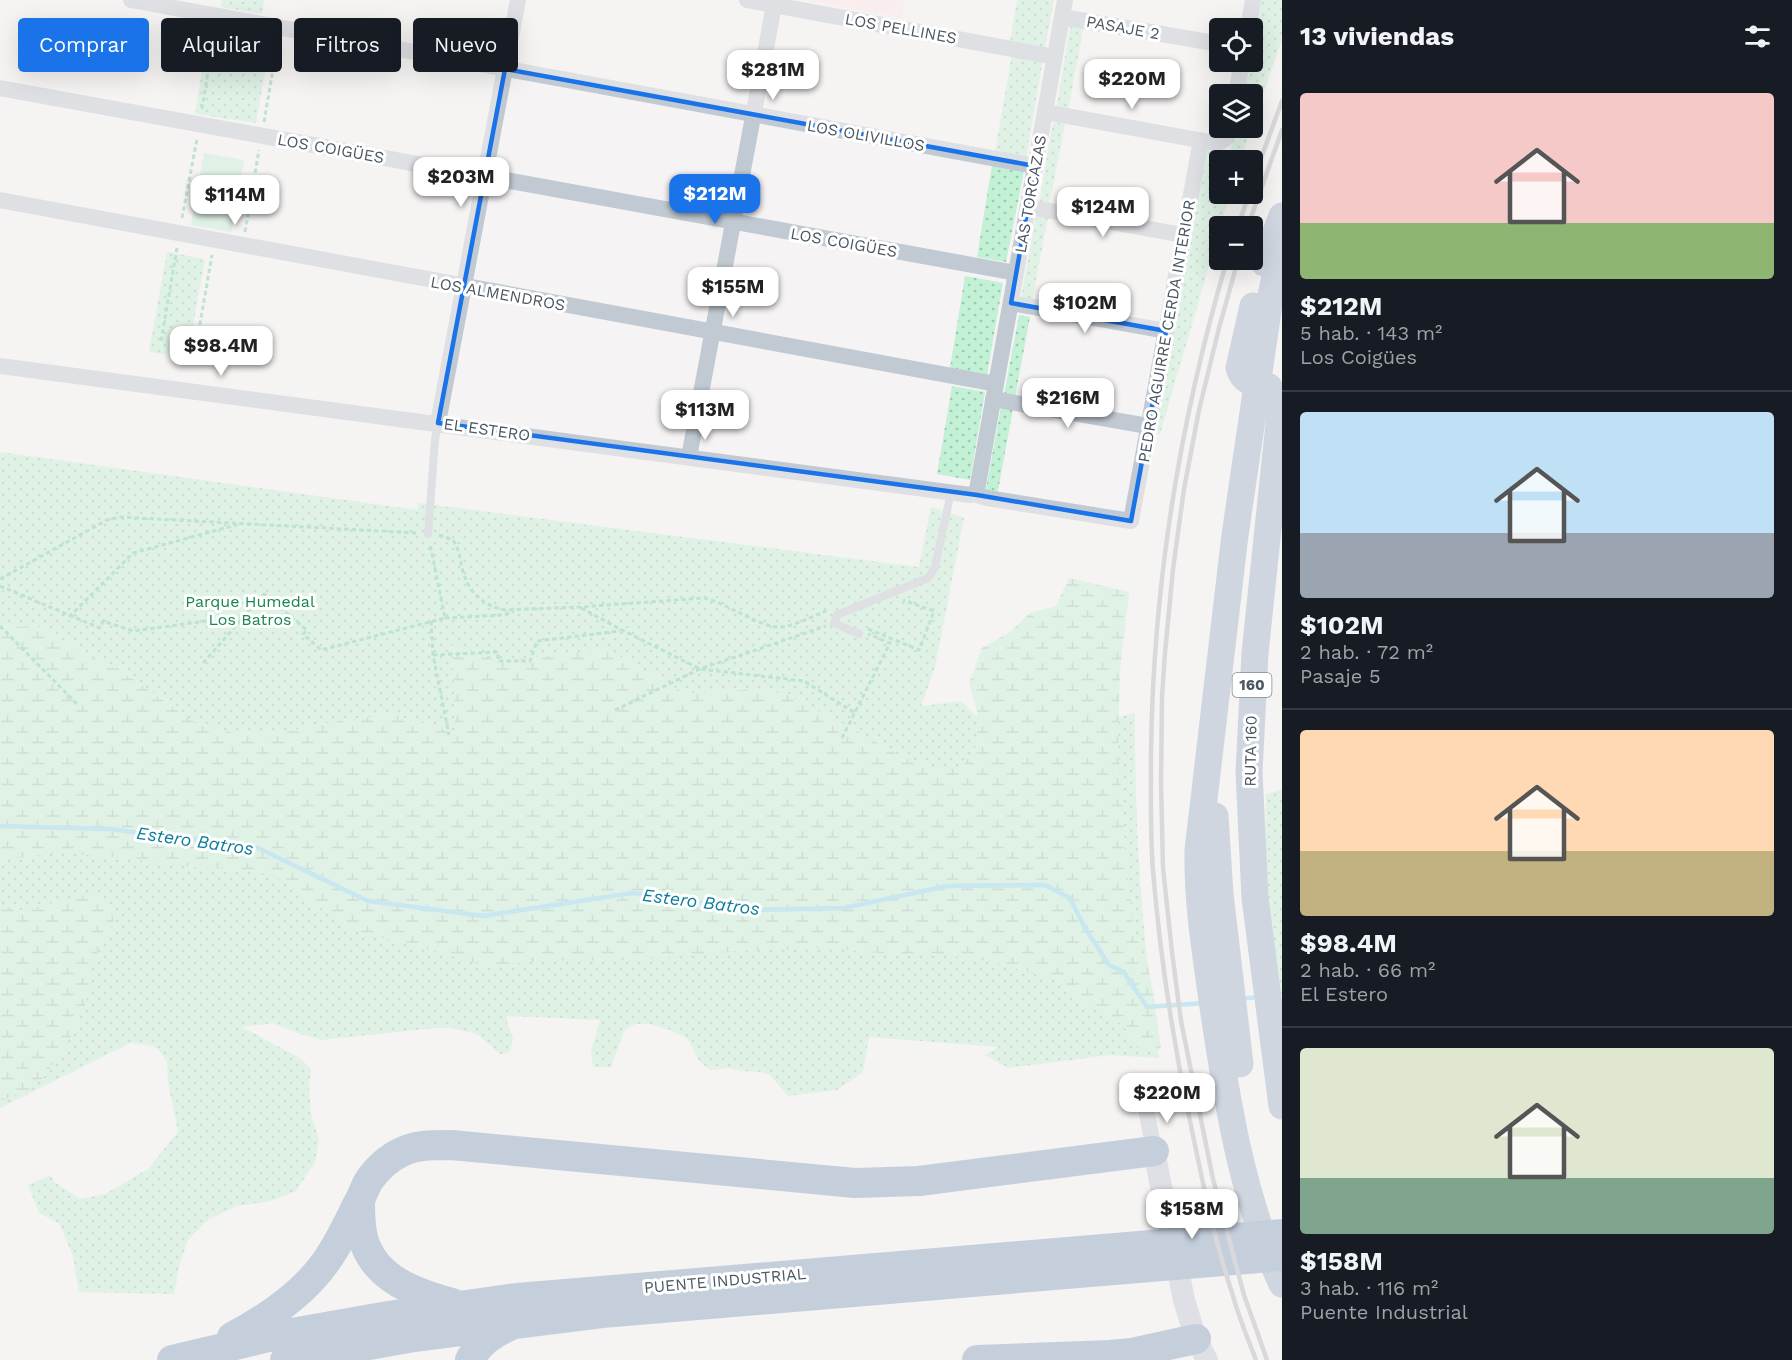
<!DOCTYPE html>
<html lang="es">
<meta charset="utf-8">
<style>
:root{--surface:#171b24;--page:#242831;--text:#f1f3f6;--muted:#9ea1a6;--line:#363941;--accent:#1a73e8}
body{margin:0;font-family:"Work Sans",sans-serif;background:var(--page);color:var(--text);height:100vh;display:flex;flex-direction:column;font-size:22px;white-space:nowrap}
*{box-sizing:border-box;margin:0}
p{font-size:20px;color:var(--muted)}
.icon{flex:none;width:33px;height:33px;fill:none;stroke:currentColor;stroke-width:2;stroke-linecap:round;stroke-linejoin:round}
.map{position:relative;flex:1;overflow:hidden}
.drawer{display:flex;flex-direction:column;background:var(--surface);width:510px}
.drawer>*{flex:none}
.top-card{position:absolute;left:18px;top:18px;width:570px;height:54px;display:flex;gap:12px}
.controls{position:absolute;left:1209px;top:18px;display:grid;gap:12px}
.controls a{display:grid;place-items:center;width:54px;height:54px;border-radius:6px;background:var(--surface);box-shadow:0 6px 24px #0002;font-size:30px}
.price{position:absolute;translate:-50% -51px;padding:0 14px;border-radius:12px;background:#fff;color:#222;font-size:20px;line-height:39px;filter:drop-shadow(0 2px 3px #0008)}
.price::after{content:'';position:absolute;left:50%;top:36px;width:18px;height:14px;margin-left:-9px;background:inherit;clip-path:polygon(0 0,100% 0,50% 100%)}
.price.on{background:var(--accent);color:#fff}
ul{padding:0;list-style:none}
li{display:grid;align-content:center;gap:12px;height:318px;padding:0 18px}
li+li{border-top:2px solid var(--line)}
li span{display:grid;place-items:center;height:186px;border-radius:6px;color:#555}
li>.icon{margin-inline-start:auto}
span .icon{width:108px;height:108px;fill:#fffc;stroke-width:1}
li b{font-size:26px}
h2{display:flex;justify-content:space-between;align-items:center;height:72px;padding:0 18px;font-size:26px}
.pill{padding:0 21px;border-radius:6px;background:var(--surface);box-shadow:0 6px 24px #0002;font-size:21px;line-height:54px}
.pill.on{background:var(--accent);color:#fff}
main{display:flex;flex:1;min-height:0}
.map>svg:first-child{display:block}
.medical{fill:#fce8e6}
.green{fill:url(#green-dots);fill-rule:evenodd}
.wetland{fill:url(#wetland-marsh)}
.pitch{fill:#c3f1d5}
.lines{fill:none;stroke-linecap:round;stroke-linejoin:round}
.stream{stroke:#90daee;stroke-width:4.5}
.path{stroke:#7ad0a6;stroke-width:3;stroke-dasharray:4.5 3;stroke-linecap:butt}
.service{stroke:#c1cad2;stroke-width:8}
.minor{stroke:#c1cad2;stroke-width:16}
.secondary{stroke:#c1cbd6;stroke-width:22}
.trunk{stroke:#9fb4c9;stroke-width:27}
.motorway{stroke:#8ba5c1;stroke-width:30}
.rail{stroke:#b5b8bd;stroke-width:4.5}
.marked{fill:none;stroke:#1a73e8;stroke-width:4.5;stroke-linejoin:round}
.labels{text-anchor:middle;stroke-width:6;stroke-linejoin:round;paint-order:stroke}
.shield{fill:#fff;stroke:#808990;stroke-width:1.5}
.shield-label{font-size:15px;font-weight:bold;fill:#4a5661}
.street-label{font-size:16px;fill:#4a5661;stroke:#fff}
.park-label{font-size:16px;fill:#17864f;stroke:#fff}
.water-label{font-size:18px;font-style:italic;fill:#0c7c9b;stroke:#fff}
</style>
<main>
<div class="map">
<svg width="1282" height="1360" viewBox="0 0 1282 1360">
<defs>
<pattern id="green-dots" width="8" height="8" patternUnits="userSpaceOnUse" patternTransform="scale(1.5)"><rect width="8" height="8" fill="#c3f1d5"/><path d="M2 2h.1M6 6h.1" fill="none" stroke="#a0c6b0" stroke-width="1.8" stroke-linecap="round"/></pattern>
<pattern id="wetland-marsh" width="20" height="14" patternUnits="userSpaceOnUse" patternTransform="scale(1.5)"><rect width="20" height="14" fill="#c3f1d5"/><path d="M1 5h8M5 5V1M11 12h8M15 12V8" fill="none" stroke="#a0c6b0"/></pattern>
</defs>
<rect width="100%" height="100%" fill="#f5f3f3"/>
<path class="medical" d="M 807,0 L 905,0 L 902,18 Z"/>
<path class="green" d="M 222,0 L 264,0 L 262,14 L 221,7 Z
M 1017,0 L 1054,0 L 1045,48 L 1010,42 Z
M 1258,0 L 1282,0 L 1282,39 L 1253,123 L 1252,94 L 1241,94 L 1247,62 L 1252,62 L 1253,32 Z
M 1071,22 L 1084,25 L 1068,112 L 1056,110 Z
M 209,28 L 271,37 L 256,123 L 195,114 Z
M 1012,54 L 1043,60 L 1026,158 L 995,152 Z
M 1053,122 L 1065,124 L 1049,206 L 1039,204 Z
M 1235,128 L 1251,128 L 1240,160 L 1220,160 L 1220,194 L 1230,194 L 1160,434 L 1153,433 L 1205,149 L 1230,153 Z
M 992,165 L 1024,171 L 1006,262 L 977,257 Z
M 1036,215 L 1048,217 L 1032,301 L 1021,298 Z
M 167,252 L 205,259 L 187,358 L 149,352 Z
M 965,276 L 1003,283 L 987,375 L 950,368 Z
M 1019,315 L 1030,317 L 1015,397 L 1004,395 Z
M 952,386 L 985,392 L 970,480 L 937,474 Z
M 1001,407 L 1013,409 L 997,496 L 985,494 Z
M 0,452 L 417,510 L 419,503 L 919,567 L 931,507 L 964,518 L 935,667 L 921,706 L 961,701 L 978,718 L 1072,729 L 1135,713 C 1134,829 1143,944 1159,1058 L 1110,1055 L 1008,1068 L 985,1055 L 999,1047 L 869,1037 L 863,1072 L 837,1090 L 788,1096 L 770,1075 L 761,1072 L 742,1071 L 729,1068 L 710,1070 L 699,1061 L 688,1039 L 670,1030 L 649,1024 L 635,1024 L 624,1031 L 611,1067 L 593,1067 L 591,1052 L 600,1020 L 507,1016 L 507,1023 L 513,1037 L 510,1052 L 500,1054 L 477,1034 L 452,1028 L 435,1028 L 321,1040 L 298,1033 L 273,1023 L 242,1027 L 300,1058 L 311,1069 L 309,1089 L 311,1113 L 319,1141 L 315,1162 L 296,1191 L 271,1201 L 237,1206 L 209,1219 L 188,1240 L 179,1266 L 174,1294 L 79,1292 L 73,1256 L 59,1223 L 39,1213 L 28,1185 L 51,1175 L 54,1182 L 80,1199 L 105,1194 L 148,1169 L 178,1132 L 168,1083 L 167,1062 L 159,1050 L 152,1046 L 130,1043 L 0,1108 L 0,673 L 189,719 L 135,680 L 39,627 L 0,626 ZM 453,645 L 498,661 L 606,649 L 686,694 L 755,689 L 788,695 L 862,734 L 254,743 L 223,731 L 239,734 L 284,732 L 344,720 L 393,715 L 455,732 Z
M 1282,790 L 1282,1047 L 1265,871 L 1266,794 Z"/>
<path class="wetland" d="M 1069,578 L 1129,592 L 1120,671 L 1118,749 L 1125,847 L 1133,927 L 1146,957 L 1154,997 L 1161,1050 L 1139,1051 L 1123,1025 L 1084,1003 L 1054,980 L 998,963 L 932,953 L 904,955 L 825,948 L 738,951 L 635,960 L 551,961 L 483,965 L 431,950 L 353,931 L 281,880 L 239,869 L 192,867 L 114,857 L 59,853 L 0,860 L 0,626 L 39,627 L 135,680 L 198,725 L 239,734 L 284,732 L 344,720 L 393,715 L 455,732 L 453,644 L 498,661 L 606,649 L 686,694 L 755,689 L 788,695 L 857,731 L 902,757 L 934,768 L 961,769 L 978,743 L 977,711 L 969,683 L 982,648 L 1010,632 L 1030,613 L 1056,606 Z
M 85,895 L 99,896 L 114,918 L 109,935 L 94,958 L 89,974 L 88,993 L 85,1006 L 75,1029 L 64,1048 L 44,1077 L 29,1090 L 0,1101 L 0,909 L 25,910 Z"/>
<path class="pitch" d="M 204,153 L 244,160 L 231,232 L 191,225 Z"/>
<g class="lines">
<path class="stream" d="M 0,826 L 109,829 L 256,847 L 368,901 L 483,916 L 632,893 L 751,910 L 844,908 L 947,886 L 1045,885 L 1070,898 L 1085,928 L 1109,965 L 1124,972 L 1147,1007 L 1205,1003
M 1240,999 L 1258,997"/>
<path class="path" d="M 202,109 L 215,30
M 264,122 L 278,40
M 182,218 L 197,139
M 245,232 L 259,150
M 161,341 L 177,248
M 196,347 L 212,255
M 439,535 L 453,540 C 459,549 460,558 462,568 C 468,591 481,605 505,610 L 580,607 L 704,598 C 728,603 761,629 782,627 C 797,625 812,616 826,611
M 0,579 L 107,520 L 120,517 L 417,533
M 0,586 L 100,628 L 103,621 L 133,631 L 243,616
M 581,608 L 622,630 L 700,669 L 804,681 L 855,713
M 69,617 L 133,553 L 236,525
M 445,618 L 504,615 L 514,611
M 431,621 L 433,655 L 449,735
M 0,626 L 79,706
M 868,629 L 919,650 L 934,611 L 903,600
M 433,655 L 498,652 L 498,661 L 530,661 L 537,641 L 620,631
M 203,663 L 264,594 L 307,630 L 303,634 L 321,650 L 445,618 L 430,544
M 615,710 L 700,669 L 826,626
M 842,738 L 890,643 L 868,634"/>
<path class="service" d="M 428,534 L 435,440 L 438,423
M 859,634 L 834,623 L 837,615 L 928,578 L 935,567 L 951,492"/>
<path class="minor" d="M 131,0 L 1035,166
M 747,0 L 1055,57
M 1062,17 L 1220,44
M 1248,28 L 1253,0
M 0,88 L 1016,273
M 1236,94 L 1242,62
M 1045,112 L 1215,143 C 1225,142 1228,137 1230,128
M 0,200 L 996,384
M 1028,207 L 1183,235
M 1011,303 L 1166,331
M 0,366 L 970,495 L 974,494 L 987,498 L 1131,521 L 1201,140
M 993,399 L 1148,426
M 438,423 L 518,0
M 689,457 L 775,0
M 974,494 L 977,490 L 1065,0
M 1145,1103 L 1154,1151"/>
<path class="secondary" d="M 1154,1151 L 1184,1300 L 1196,1339 L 1207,1360"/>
<path class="trunk" d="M 1282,246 L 1269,304 L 1235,535 L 1198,850 C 1197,901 1205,950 1212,1000 C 1226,1096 1241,1196 1282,1284
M 1264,263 L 1282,216
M 1253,306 L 1239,368 C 1243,383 1256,384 1269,387
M 1282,395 L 1255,653 L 1249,772 L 1255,898 L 1282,1106
M 1215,816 L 1220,894 L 1240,1064"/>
<path class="motorway" d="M 360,1201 C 360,1213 360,1226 363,1238 C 374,1279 415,1293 452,1303
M 232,1337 C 266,1319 302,1295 325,1263 C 338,1245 348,1224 358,1203 C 363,1195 365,1186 370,1179 C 383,1161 402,1148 423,1146 C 432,1145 442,1145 451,1145 L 855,1183 L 919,1181 L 1154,1151
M 172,1360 L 269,1337 L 388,1316 L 517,1298 L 1282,1234
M 285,1360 L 414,1337 L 602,1313 L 1282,1256
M 470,1360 C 478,1343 493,1333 510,1326
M 977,1360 L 1110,1355 L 1132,1353 L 1196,1339"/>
<path class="rail" d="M 1252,183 L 1282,101
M 1238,226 L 1249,194
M 1248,226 L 1282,130
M 1227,260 C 1180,420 1153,585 1151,753 C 1151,792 1150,832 1153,871 C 1160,954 1172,1035 1189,1116 C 1201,1175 1214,1239 1233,1296 C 1239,1318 1248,1339 1256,1360
M 1238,260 L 1219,328 L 1199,410 L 1184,489 L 1173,569 L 1165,653 L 1162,697 L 1161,783 L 1163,868 L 1172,952 L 1181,1021 L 1213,1179 L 1244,1295 L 1267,1360"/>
</g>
<path d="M0 0H1282V1360H0ZM 505,69 L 1035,166 L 1011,303 L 1166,331 L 1131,521 L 977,495 L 438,423 Z" fill="#f5f3f3" fill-opacity=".55" fill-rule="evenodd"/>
<path class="marked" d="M 505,69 L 1035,166 L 1011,303 L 1166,331 L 1131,521 L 977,495 L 438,423 Z"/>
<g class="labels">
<rect class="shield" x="1232.5" y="673" width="39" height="24" rx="4.5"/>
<g class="shield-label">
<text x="1252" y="690">160</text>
</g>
<g class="street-label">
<text transform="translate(1123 27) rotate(10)" y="6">PASAJE 2</text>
<text transform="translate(901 28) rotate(10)" y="6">LOS PELLINES</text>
<text transform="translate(866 135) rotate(10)" y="6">LOS OLIVILLOS</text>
<text transform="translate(331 148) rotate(10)" y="6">LOS COIGÜES</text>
<text transform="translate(1030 194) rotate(-80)" y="6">LAS TORCAZAS</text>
<text transform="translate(844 242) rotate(10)" y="6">LOS COIGÜES</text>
<text transform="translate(498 293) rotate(10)" y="6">LOS ALMENDROS</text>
<text transform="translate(1166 331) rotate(-80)" y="6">PEDRO AGUIRRE CERDA INTERIOR</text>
<text transform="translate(487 429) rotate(8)" y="6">EL ESTERO</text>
<text transform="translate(1250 751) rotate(-89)" y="6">RUTA 160</text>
<text transform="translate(725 1280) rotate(-5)" y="6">PUENTE INDUSTRIAL</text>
</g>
<g class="park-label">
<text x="250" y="607">Parque Humedal<tspan x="250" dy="18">Los Batros</tspan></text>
</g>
<g class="water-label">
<text transform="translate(195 841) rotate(8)" y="6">Estero Batros</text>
<text transform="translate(701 902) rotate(7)" y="6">Estero Batros</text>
</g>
</g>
</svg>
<div class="controls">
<a><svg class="icon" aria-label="locate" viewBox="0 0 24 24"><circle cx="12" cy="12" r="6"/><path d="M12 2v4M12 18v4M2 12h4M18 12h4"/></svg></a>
<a><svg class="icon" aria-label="layers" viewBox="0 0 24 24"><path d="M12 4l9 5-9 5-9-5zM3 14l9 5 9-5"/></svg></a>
<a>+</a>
<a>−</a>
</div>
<b class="price" style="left:773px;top:101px">$281M</b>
<b class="price" style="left:1132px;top:110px">$220M</b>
<b class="price" style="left:461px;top:208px">$203M</b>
<b class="price on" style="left:715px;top:225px">$212M</b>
<b class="price" style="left:235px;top:226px">$114M</b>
<b class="price" style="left:1103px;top:238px">$124M</b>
<b class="price" style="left:733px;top:318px">$155M</b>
<b class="price" style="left:1085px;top:334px">$102M</b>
<b class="price" style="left:221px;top:377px">$98.4M</b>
<b class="price" style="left:1068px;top:429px">$216M</b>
<b class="price" style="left:705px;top:441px">$113M</b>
<b class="price" style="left:1167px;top:1124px">$220M</b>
<b class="price" style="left:1192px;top:1240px">$158M</b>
<div class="top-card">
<a class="pill on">Comprar</a>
<a class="pill">Alquilar</a>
<a class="pill">Filtros</a>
<a class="pill">Nuevo</a>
</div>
</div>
<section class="drawer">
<h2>13 viviendas<svg class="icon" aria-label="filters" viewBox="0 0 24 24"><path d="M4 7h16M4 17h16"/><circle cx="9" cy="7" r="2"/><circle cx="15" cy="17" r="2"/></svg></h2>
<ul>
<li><span style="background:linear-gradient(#f6c9c9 70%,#8fb573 0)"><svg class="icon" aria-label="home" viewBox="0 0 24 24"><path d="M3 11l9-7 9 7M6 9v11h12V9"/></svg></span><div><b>$212M</b><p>5 hab. · 143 m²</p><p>Los Coigües</p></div></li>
<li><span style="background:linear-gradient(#bfe0f5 65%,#9aa5b1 0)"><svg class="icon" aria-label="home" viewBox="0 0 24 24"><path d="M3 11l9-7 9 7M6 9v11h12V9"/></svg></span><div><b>$102M</b><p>2 hab. · 72 m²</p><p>Pasaje 5</p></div></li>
<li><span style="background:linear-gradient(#ffd9b3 65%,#c2b280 0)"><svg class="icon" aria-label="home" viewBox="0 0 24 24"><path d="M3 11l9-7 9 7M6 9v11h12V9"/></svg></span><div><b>$98.4M</b><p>2 hab. · 66 m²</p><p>El Estero</p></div></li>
<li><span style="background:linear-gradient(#dfe7d0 70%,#7fa58c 0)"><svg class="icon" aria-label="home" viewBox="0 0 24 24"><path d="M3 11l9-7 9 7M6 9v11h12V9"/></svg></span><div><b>$158M</b><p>3 hab. · 116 m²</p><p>Puente Industrial</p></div></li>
</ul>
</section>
</main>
